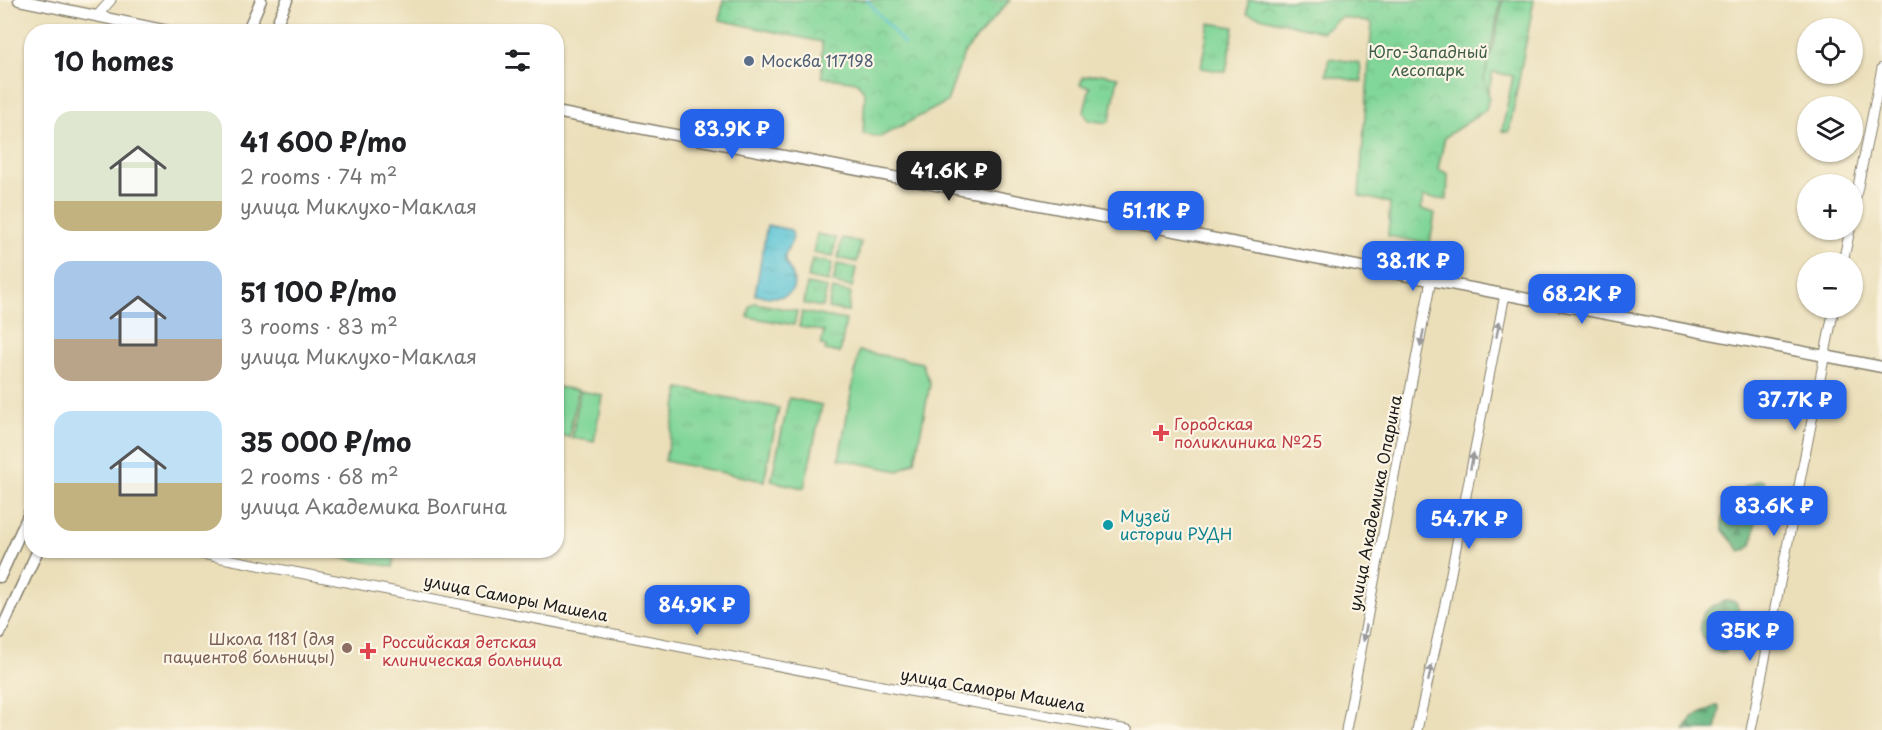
<!DOCTYPE html>
<meta charset="utf-8">
<style>
:root{--surface:#fff;--page:#f6f6f6;--text:#202124;--muted:#757577;--accent:#2563eb}
body{margin:0;font-family:"Playpen Sans",sans-serif;background:var(--page);color:var(--text);height:100vh;display:flex;flex-direction:column;font-size:22px;white-space:nowrap}
*{box-sizing:border-box;margin:0}
p{font-size:20px;color:var(--muted)}
.icon{flex:none;width:33px;height:33px;fill:none;stroke:currentColor;stroke-width:2;stroke-linecap:round;stroke-linejoin:round}
.map{position:relative;flex:1;overflow:hidden}
.details{position:absolute;left:24px;top:24px;width:540px;height:534px;display:flex;flex-direction:column;background:var(--surface);border-radius:24px;box-shadow:0 2px 4px #0004}
.details>*{flex:none}
.controls{position:absolute;left:1797px;top:18px;display:grid;gap:12px}
.controls a{display:grid;place-items:center;width:66px;height:66px;border-radius:50%;background:var(--surface);box-shadow:0 2px 4px #0004;font-size:30px}
.price{position:absolute;translate:-50% -51px;padding:0 14px;border-radius:12px;background:var(--accent);color:#fff;font-size:20px;line-height:39px;filter:drop-shadow(0 2px 3px #0008)}
.price::after{content:'';position:absolute;left:50%;top:36px;width:18px;height:14px;margin-left:-9px;background:inherit;clip-path:polygon(0 0,100% 0,50% 100%)}
.price.current{background:#222;color:#fff}
ul{padding:0;list-style:none}
li{display:flex;align-items:center;gap:18px;height:150px;padding:0 30px}
li span{display:grid;place-items:center;flex:none;width:168px;height:120px;border-radius:18px;color:#555}
li>.icon{margin-inline-start:auto}
span .icon{width:72px;height:72px;fill:#fffc;stroke-width:1}
li b{font-size:26px}
h2{display:flex;justify-content:space-between;align-items:center;height:72px;padding:0 30px;font-size:26px}
.map>svg:first-child{display:block}
.grass{fill:url(#grass-tufts);stroke:#4e795a;stroke-width:1.5}
.forest{fill:url(#forest-firs);stroke:#426a4e;stroke-width:1.5}
.park{fill:url(#park-crowns);stroke:#4e795a;stroke-width:1.5}
.pitch{fill:#81d699;stroke:#4e795a;stroke-width:1.5}
.water{fill:url(#water-ripples);stroke:#3b7079;stroke-width:1.5}
.lines{fill:none;stroke-linecap:round;stroke-linejoin:round}
.stream{stroke:#5ac4d6;stroke-width:2}
.minor-casing{stroke:#847e6b;stroke-width:11}
.major-casing{stroke:#847e6b;stroke-width:13}
.minor{stroke:#fff;stroke-width:9}
.major{stroke:#fff;stroke-width:10}
.oneway{fill:#999}
.service-dot{fill:#5c6f8a;stroke:#fcf5e5;stroke-width:2}
.health-dot{fill:#e0444e;stroke:#fcf5e5;stroke-width:2}
.culture-dot{fill:#0f9aa8;stroke:#fcf5e5;stroke-width:2}
.education-dot{fill:#8d6e63;stroke:#fcf5e5;stroke-width:2}
.labels{text-anchor:middle;stroke-width:4.5;stroke-linejoin:round;paint-order:stroke}
.park-label{font-size:16px;fill:#3f5d48;stroke:#fcf5e5}
.service-label{font-size:16px;fill:#4e5e75;stroke:#fcf5e5;text-anchor:start}
.health-label{font-size:16px;fill:#be3a42;stroke:#fcf5e5;text-anchor:start}
.street-label{font-size:16px;fill:#1c1c1c;stroke:#fcf5e5}
.culture-label{font-size:16px;fill:#0d838f;stroke:#fcf5e5;text-anchor:start}
.education-label{font-size:16px;fill:#785e54;stroke:#fcf5e5;text-anchor:end}
</style>
<div class="map">
<svg width="1882" height="730" viewBox="0 0 1882 730">
<defs>
<pattern id="grass-tufts" width="24" height="20" patternUnits="userSpaceOnUse" patternTransform="scale(1.5)"><rect width="24" height="20" fill="#81d699"/><path d="M3 7l-1-3M5 7V3M7 7l1-3M15 17l-1-3M17 17v-4M19 17l1-3" fill="none" stroke="#6fb783"/></pattern>
<pattern id="forest-firs" width="22" height="20" patternUnits="userSpaceOnUse" patternTransform="scale(1.5)"><rect width="22" height="20" fill="#68b781"/><path d="M5 1l3.5 6h-7zM16 11l3.5 6h-7z" fill="#559469"/></pattern>
<pattern id="park-crowns" width="20" height="18" patternUnits="userSpaceOnUse" patternTransform="scale(1.5)"><rect width="20" height="18" fill="#81d699"/><path d="M2 6a3 3 0 1 1 6 0M12 15a3 3 0 1 1 6 0" fill="none" stroke="#6fb783"/></pattern>
<pattern id="water-ripples" width="26" height="14" patternUnits="userSpaceOnUse" patternTransform="scale(1.5)"><rect width="26" height="14" fill="#5ac4d6"/><path d="M2 4q2-2 4 0t4 0M15 11q2-2 4 0t4 0" fill="none" stroke="#4ea8b7"/></pattern>
</defs>
<rect width="100%" height="100%" fill="#fcf5e5"/>
<filter id="ink" filterUnits="userSpaceOnUse"><feTurbulence type="fractalNoise" baseFrequency=".0167" numOctaves="2"/><feDisplacementMap in="SourceGraphic" scale="12" xChannelSelector="R" yChannelSelector="G"/><feConvolveMatrix kernelMatrix="1 2 1 2 8 2 1 2 1" color-interpolation-filters="sRGB"/></filter>
<filter id="wash" filterUnits="userSpaceOnUse"><feTurbulence type="fractalNoise" baseFrequency=".008" numOctaves="4" result="noise"/><feDisplacementMap in="SourceGraphic" scale="24" xChannelSelector="R" yChannelSelector="G"/><feGaussianBlur stdDeviation="1.35" result="paint"/><feColorMatrix in="noise" values="0 0 0 0 0 0 0 0 0 0 0 0 0 0 0 0 0 1.4 0 .05"/><feComposite in="paint" operator="in"/></filter>
<g filter="url(#wash)">
<rect width="100%" height="100%" fill="#ebdfba"/>
<path class="grass" d="M 1503,0 L 1534,0 L 1509,132 L 1502,131 L 1513,76 L 1493,72 L 1486,101 L 1482,75 L 1493,48 Z
M 1209,23 L 1234,27 L 1226,72 L 1201,68 Z
M 1329,58 L 1360,63 L 1362,82 L 1326,75 Z
M 1101,74 L 1118,77 L 1110,120 L 1107,123 L 1088,120 L 1084,112 L 1090,87 L 1080,85 L 1083,77 Z
M 817,234 L 836,238 L 833,257 L 813,253 Z
M 842,238 L 861,242 L 857,262 L 838,258 Z
M 812,259 L 832,263 L 828,282 L 808,278 Z
M 837,264 L 856,268 L 852,287 L 833,283 Z
M 807,284 L 827,288 L 823,307 L 804,304 Z
M 832,289 L 851,293 L 848,312 L 828,308 Z
M 755,303 L 797,311 L 794,325 L 748,317 L 750,306 Z
M 802,312 L 846,320 L 840,353 L 825,350 L 826,346 L 821,345 L 824,331 L 799,327 Z
M 680,388 L 779,408 L 764,481 L 665,461 Z
M 789,398 L 822,405 L 804,488 L 771,481 Z"/>
<path class="forest" d="M 1760,480 L 1764,482 L 1757,506 L 1753,542 L 1748,549 L 1740,551 L 1722,529 C 1721,504 1738,488 1760,480 Z
M 1728,600 L 1736,602 L 1740,612 L 1727,650 L 1724,653 C 1708,653 1693,629 1703,614 C 1707,608 1721,602 1728,600 Z
M 1718,705 L 1720,708 L 1716,730 L 1684,730 L 1694,717 Z"/>
<path class="park" d="M 723,0 L 1010,0 L 964,53 L 947,102 L 880,137 L 863,134 L 865,93 L 857,82 L 822,77 L 822,42 L 720,20 Z
M 1248,0 L 1501,0 L 1484,80 L 1489,97 L 1486,110 L 1445,137 L 1438,169 L 1448,174 L 1447,200 L 1423,197 L 1421,209 L 1435,213 L 1430,244 L 1388,236 L 1390,203 L 1359,196 L 1372,23 L 1341,17 L 1322,32 L 1247,14 Z"/>
<path class="pitch" d="M 859,351 L 922,363 L 930,384 L 915,461 L 899,471 L 839,459 Z
M 556,387 L 578,390 L 569,437 L 557,435 Z
M 580,391 L 602,395 L 594,442 L 572,438 Z
M 307,551 L 396,551 L 393,567 Z"/>
<path class="water" d="M 767,225 L 791,230 C 798,243 783,247 785,260 C 786,266 792,271 793,277 C 799,303 769,297 755,295 Z"/>
<g class="lines">
<path class="stream" d="M 867,0 L 904,44"/>
</g>
</g>
<g filter="url(#ink)">
<g class="lines">
<defs>
<path id="minor" d="M 97,16 L 111,0
M 1852,216 L 1882,68
M 1843,262 L 1850,230
M 181,550 L 898,689 L 1128,730
M 1346,730 L 1431,280
M 1417,730 L 1445,604 L 1505,294
M 1751,730 L 1834,308"/>
<path id="major" d="M 19,0 L 173,32
M 247,32 L 261,0
M 273,32 L 287,0
M 556,112 L 1882,367
M 0,577 L 32,507
M 0,633 L 38,550"/>
</defs>
<use href="#minor" class="minor-casing"/>
<use href="#major" class="major-casing"/>
<use href="#minor" class="minor"/>
<use href="#major" class="major"/>
</g>
<defs><path id="oneway-solid" d="M-6-.8H1V-3.2L6.5 0L1 3.2V.8H-6Z" transform="scale(1.5)"/></defs>
<g class="oneway">
<use href="#oneway-solid" transform="translate(1498 329) rotate(-79)"/>
<use href="#oneway-solid" transform="translate(1422 338) rotate(101)"/>
<use href="#oneway-solid" transform="translate(1472 461) rotate(-79)"/>
<use href="#oneway-solid" transform="translate(1365 633) rotate(101)"/>
<use href="#oneway-solid" transform="translate(1430 673) rotate(-78)"/>
</g>
</g>
<circle class="service-dot" cx="749" cy="61" r="6"/>
<g class="health-dot">
<path d="M1158 424h6v6h6v6h-6v6h-6v-6h-6v-6h6z"/>
<path d="M365 642h6v6h6v6h-6v6h-6v-6h-6v-6h6z"/>
</g>
<circle class="culture-dot" cx="1108" cy="525" r="6"/>
<circle class="education-dot" cx="347" cy="648" r="6"/>
<g class="labels">
<g class="park-label">
<text x="1428" y="58">Юго-Западный<tspan x="1428" dy="18">лесопарк</tspan></text>
</g>
<g class="service-label">
<text x="761" y="67">Москва 117198</text>
</g>
<g class="health-label">
<text x="1174" y="430">Городская<tspan x="1174" dy="18">поликлиника №25</tspan></text>
<text x="382" y="648">Российская детская<tspan x="382" dy="18">клиническая больница</tspan></text>
</g>
<g class="street-label">
<text transform="translate(1375 503) rotate(-79)" y="6">улица Академика Опарина</text>
<text transform="translate(516 598) rotate(11)" y="6">улица Саморы Машела</text>
<text transform="translate(993 690) rotate(10)" y="6">улица Саморы Машела</text>
</g>
<g class="culture-label">
<text x="1120" y="522">Музей<tspan x="1120" dy="18">истории РУДН</tspan></text>
</g>
<g class="education-label">
<text x="335" y="645">Школа 1181 (для<tspan x="335" dy="18">пациентов больницы)</tspan></text>
</g>
</g>
</svg>
<div class="controls">
<a><svg class="icon" aria-label="locate" viewBox="0 0 24 24"><circle cx="12" cy="12" r="6"/><path d="M12 2v4M12 18v4M2 12h4M18 12h4"/></svg></a>
<a><svg class="icon" aria-label="layers" viewBox="0 0 24 24"><path d="M12 4l9 5-9 5-9-5zM3 14l9 5 9-5"/></svg></a>
<a>+</a>
<a>−</a>
</div>
<b class="price" style="left:732px;top:160px">83.9K ₽</b>
<b class="price current" style="left:949px;top:202px">41.6K ₽</b>
<b class="price" style="left:1156px;top:242px">51.1K ₽</b>
<b class="price" style="left:1413px;top:292px">38.1K ₽</b>
<b class="price" style="left:1582px;top:325px">68.2K ₽</b>
<b class="price" style="left:1795px;top:431px">37.7K ₽</b>
<b class="price" style="left:1774px;top:537px">83.6K ₽</b>
<b class="price" style="left:1469px;top:550px">54.7K ₽</b>
<b class="price" style="left:697px;top:636px">84.9K ₽</b>
<b class="price" style="left:1750px;top:662px">35K ₽</b>
<section class="details">
<h2>10 homes<svg class="icon" aria-label="filters" viewBox="0 0 24 24"><path d="M4 7h16M4 17h16"/><circle cx="9" cy="7" r="2"/><circle cx="15" cy="17" r="2"/></svg></h2>
<ul>
<li><span style="background:linear-gradient(#dfe7d0 75%,#c2b280 0)"><svg class="icon" aria-label="home" viewBox="0 0 24 24"><path d="M3 11l9-7 9 7M6 9v11h12V9"/></svg></span><div><b>41 600 ₽/mo</b><p>2 rooms · 74 m²</p><p>улица Миклухо-Маклая</p></div></li>
<li><span style="background:linear-gradient(#a9c7e8 65%,#b9a48a 0)"><svg class="icon" aria-label="home" viewBox="0 0 24 24"><path d="M3 11l9-7 9 7M6 9v11h12V9"/></svg></span><div><b>51 100 ₽/mo</b><p>3 rooms · 83 m²</p><p>улица Миклухо-Маклая</p></div></li>
<li><span style="background:linear-gradient(#bfe0f5 60%,#c2b280 0)"><svg class="icon" aria-label="home" viewBox="0 0 24 24"><path d="M3 11l9-7 9 7M6 9v11h12V9"/></svg></span><div><b>35 000 ₽/mo</b><p>2 rooms · 68 m²</p><p>улица Академика Волгина</p></div></li>
</ul>
</section>
</div>
